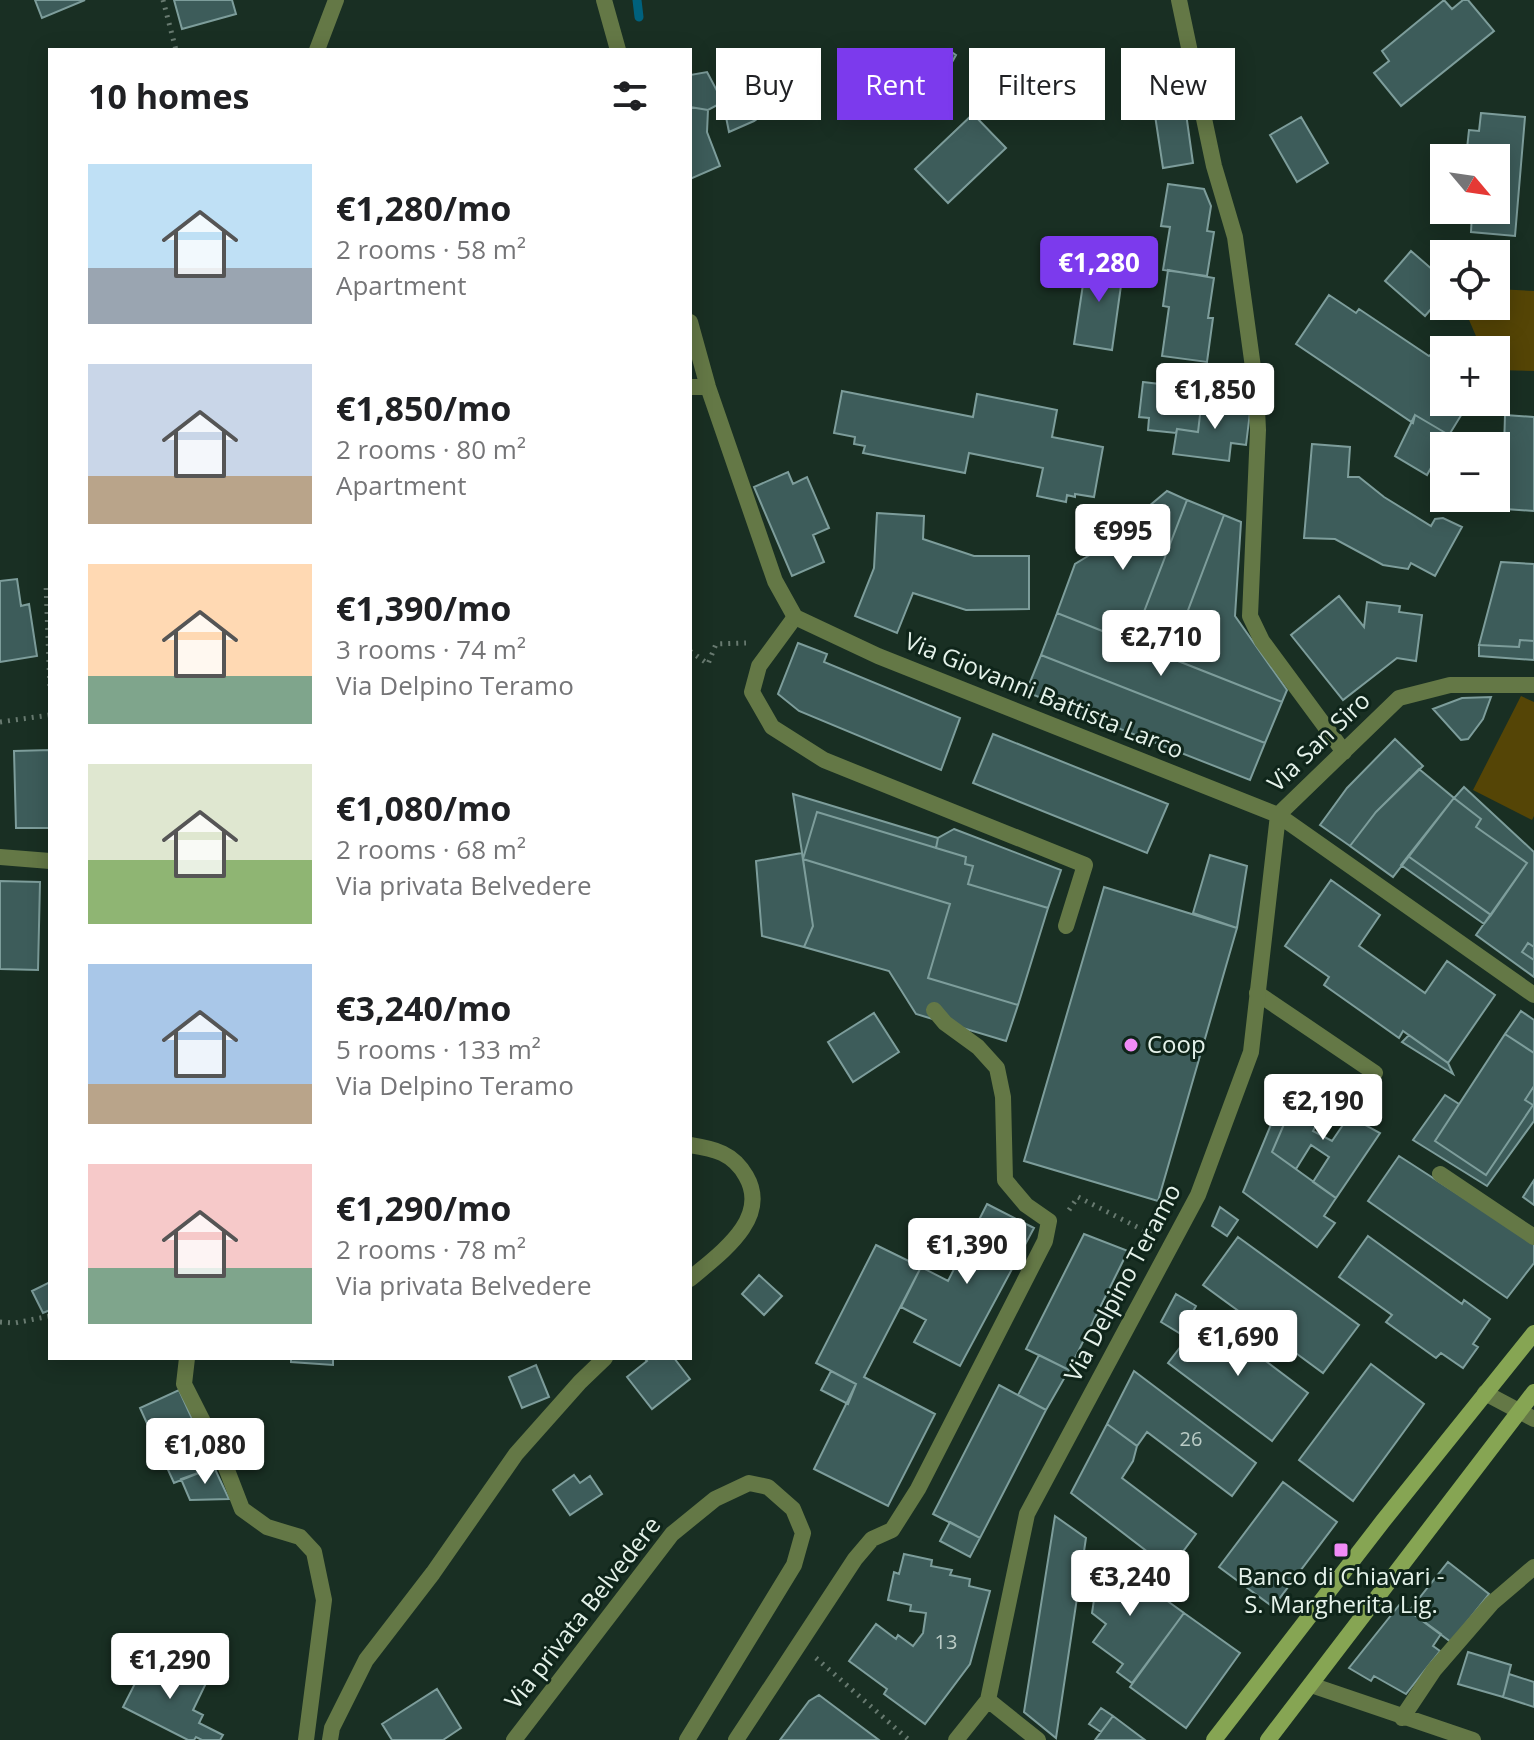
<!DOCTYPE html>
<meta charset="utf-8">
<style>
:root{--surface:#fff;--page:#f2f2f2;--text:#202124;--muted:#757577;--accent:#7c3aed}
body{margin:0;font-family:"Open Sans",sans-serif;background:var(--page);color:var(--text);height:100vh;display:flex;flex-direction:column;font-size:30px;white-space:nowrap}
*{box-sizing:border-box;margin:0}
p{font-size:26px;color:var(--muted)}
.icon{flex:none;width:44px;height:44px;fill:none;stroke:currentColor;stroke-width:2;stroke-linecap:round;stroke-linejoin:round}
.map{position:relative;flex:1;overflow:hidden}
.drawer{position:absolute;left:48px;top:48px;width:644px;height:1312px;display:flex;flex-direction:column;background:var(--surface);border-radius:0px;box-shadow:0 4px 20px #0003}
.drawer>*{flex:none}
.top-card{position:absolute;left:716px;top:48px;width:698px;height:72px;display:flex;gap:16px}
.needle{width:52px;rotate:119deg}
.buttons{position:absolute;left:1430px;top:144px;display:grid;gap:16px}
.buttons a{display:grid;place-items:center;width:80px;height:80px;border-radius:0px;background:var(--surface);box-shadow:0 4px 20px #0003;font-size:40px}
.price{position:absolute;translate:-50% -68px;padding:0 18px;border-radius:8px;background:#fff;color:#222;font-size:26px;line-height:52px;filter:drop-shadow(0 2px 4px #0008)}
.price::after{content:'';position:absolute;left:50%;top:48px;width:24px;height:18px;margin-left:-12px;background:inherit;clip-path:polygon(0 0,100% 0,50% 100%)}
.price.current{background:var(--accent);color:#fff}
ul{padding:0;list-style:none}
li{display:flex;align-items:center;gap:24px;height:200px;padding:0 40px}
li span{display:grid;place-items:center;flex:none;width:224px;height:160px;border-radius:0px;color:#555}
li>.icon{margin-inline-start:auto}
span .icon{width:96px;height:96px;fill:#fffc;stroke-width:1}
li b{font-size:34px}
h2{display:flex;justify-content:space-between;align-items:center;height:96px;padding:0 40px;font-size:34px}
.tag{padding:0 28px;border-radius:0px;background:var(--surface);box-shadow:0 4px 20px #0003;font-size:28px;line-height:72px}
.tag.current{background:var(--accent);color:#fff}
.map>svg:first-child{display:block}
.green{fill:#554506}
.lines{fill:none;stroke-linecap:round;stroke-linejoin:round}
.stream{stroke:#00617d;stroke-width:9}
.building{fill:#3d5c5a;stroke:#7d9d9b;stroke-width:2}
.path{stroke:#687a70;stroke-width:5;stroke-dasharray:2 6;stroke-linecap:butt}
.lane{stroke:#647846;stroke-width:16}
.street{stroke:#647846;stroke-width:16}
.secondary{stroke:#86a553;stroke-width:16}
.poi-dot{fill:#f08bf6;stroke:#0f251a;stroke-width:3}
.labels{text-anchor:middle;stroke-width:6;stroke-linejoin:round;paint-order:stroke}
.number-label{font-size:20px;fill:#bbccc6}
.street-label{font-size:24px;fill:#e5f2ea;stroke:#0f251a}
.poi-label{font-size:24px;fill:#e5f2ea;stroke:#0f251a;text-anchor:start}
</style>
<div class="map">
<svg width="1534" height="1740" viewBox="0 0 1534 1740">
<rect width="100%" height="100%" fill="#192f23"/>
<path class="green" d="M 1496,289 L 1534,291 L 1534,371 L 1496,370 L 1496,350 L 1482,350 L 1463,306 L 1496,306 Z
M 1521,696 L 1534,702 L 1534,816 L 1532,820 L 1473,790 Z"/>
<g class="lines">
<path class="stream" d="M 637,0 L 639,17"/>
</g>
<path class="building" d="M 35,0 L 85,0 L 42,18 Z
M 174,0 L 232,0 L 236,14 L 182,29 Z
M 1444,0 L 1452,9 L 1463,0 L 1468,0 L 1494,31 L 1401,106 L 1374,73 L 1389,61 L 1382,51 Z
M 950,51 L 956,55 L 946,73 L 932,65 L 937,58 L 943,61 Z
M 707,72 L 723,102 L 708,110 L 690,107 L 690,75 Z
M 761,82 L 780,103 L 754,121 L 729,132 L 723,102 Z
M 1182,85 L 1193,163 L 1163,168 L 1151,89 Z
M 690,107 L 708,110 L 707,132 L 720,166 L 690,179 Z
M 1481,113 L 1525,117 L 1515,236 L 1471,232 L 1472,213 L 1462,212 L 1462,210 L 1496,210 L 1496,158 L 1466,158 L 1469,130 L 1479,131 Z
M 973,114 L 1006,148 L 948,203 L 915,169 Z
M 1301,117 L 1328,163 L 1297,182 L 1270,135 Z
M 1168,184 L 1204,189 L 1211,206 L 1207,231 L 1214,232 L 1207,276 L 1163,270 L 1170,227 L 1161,226 Z
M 1411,251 L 1441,277 L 1434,285 L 1444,294 L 1425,316 L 1385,281 Z
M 1087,258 L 1124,264 L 1112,350 L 1074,344 Z
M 1168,270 L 1214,278 L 1208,318 L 1213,318 L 1207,362 L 1162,356 L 1169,307 L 1163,306 Z
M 1329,295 L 1356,313 L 1359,309 L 1429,356 L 1451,339 L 1459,350 L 1444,350 L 1444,402 L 1467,402 L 1468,404 L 1449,435 L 1415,415 L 1413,423 L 1296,344 Z
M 1143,382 L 1194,388 L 1193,397 L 1202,398 L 1198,432 L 1177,429 L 1176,433 L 1148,430 L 1149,418 L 1139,417 Z
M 842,391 L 973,417 L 977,394 L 1057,410 L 1052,437 L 1103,447 L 1094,497 L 1075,494 L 1075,497 L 1067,495 L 1066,502 L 1037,496 L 1043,468 L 969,453 L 965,473 L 863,453 L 865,446 L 854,444 L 855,437 L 834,433 Z
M 1202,398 L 1251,404 L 1246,445 L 1231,443 L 1229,461 L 1173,454 L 1177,429 L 1198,432 Z
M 1415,415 L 1449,435 L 1427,475 L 1395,456 Z
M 1505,415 L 1534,417 L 1534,511 L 1505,509 L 1508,448 L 1504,448 Z
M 1312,444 L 1350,447 L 1348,477 L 1359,477 L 1384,497 L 1431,526 L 1435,519 L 1443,518 L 1462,527 L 1435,576 L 1411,563 L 1408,569 L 1383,565 L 1335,539 L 1304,538 Z
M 788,472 L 793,484 L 807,477 L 829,528 L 813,535 L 824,562 L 792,576 L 754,487 Z
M 1167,491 L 1187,500 L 1132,643 L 1057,613 L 1075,564 L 1093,553 Z
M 1187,500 L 1224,515 L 1170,658 L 1132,643 Z
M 877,513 L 924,516 L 923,539 L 974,556 L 1029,556 L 1029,609 L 966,610 L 913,593 L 897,633 L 855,616 L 874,568 Z
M 1224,515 L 1241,522 L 1235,616 L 1287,690 L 1282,702 L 1170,658 Z
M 1501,562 L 1534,564 L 1534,641 L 1520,640 L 1519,647 L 1479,645 Z
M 17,579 L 21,606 L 29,604 L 37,656 L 0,662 L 0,581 Z
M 1339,596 L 1364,627 L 1367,602 L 1400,606 L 1399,612 L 1422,615 L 1416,661 L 1397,658 L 1343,700 L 1291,635 Z
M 1057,613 L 1282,702 L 1265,743 L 1041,655 Z
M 1520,640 L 1534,641 L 1534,660 L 1479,656 L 1479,645 L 1519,647 Z
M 798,643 L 827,654 L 824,662 L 960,718 L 941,770 L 799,711 L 778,694 Z
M 1041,655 L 1265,743 L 1250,780 L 1026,692 Z
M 1491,697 L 1483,719 L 1468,739 L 1461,740 L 1433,709 L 1462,698 Z
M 993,734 L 1168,804 L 1147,853 L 973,783 Z
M 1395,739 L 1423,766 L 1376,812 L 1350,846 L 1320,825 L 1347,788 Z
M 50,750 L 49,828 L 16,828 L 14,751 Z
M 1419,769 L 1454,798 L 1393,877 L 1350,846 L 1376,812 Z
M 1464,787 L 1534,852 L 1534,977 L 1476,935 L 1527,863 L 1476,827 L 1481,819 L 1454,798 Z
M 793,794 L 938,838 L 936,848 L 817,812 L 803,859 Z
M 1454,798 L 1481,819 L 1476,827 L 1527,863 L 1491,915 L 1408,856 Z
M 817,812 L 966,857 L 965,864 L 973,866 L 968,884 L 1048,908 L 1018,1005 L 928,978 L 950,904 L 803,859 Z
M 954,829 L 1061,870 L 1048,908 L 968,884 L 973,866 L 965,864 L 966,857 L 936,848 L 938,838 Z
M 802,853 L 813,926 L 804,947 L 762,936 L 756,861 Z
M 1210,855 L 1247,866 L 1237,928 L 1193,913 Z
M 1408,856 L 1491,915 L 1484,924 L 1401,865 Z
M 803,859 L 950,904 L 928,978 L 1018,1005 L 1006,1041 L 916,1014 L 889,971 L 804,947 L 813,926 Z
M 1331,880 L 1380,915 L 1359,946 L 1425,993 L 1447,961 L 1495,995 L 1448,1063 L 1403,1031 L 1399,1038 L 1324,985 L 1329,977 L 1285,946 Z
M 0,881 L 40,882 L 38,970 L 0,969 Z
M 1104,887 L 1237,928 L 1158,1201 L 1024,1161 Z
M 1528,943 L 1534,947 L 1534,960 L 1522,952 Z
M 1521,1011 L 1534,1020 L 1534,1053 L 1505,1034 Z
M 874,1013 L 899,1052 L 853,1082 L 828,1042 Z
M 1505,1034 L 1534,1053 L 1534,1086 L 1525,1100 L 1533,1105 L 1486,1175 L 1435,1141 Z
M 1409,1035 L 1448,1063 L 1453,1074 L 1402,1042 Z
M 1289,1081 L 1300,1087 L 1272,1152 L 1336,1198 L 1324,1216 L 1335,1223 L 1317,1247 L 1243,1192 Z
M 1534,1086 L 1534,1121 L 1487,1186 L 1413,1140 L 1445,1095 L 1459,1104 L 1435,1141 L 1486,1175 L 1533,1105 L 1525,1100 Z
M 1300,1087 L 1328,1102 L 1313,1131 L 1332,1141 L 1349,1116 L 1380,1133 L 1336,1198 L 1313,1182 L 1329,1157 L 1311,1145 L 1296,1169 L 1272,1152 Z
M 1399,1156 L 1534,1243 L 1534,1263 L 1507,1298 L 1368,1201 Z
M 1534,1180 L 1534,1205 L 1523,1197 Z
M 987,1204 L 1034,1228 L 960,1366 L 914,1342 L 926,1320 L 901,1307 L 921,1267 L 948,1281 Z
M 1220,1207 L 1238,1220 L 1227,1236 L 1212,1226 Z
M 1084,1234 L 1128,1251 L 1069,1370 L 1026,1349 Z
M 1368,1236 L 1462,1304 L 1464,1300 L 1490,1319 L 1473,1344 L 1478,1347 L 1463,1368 L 1441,1353 L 1436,1358 L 1386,1322 L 1392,1315 L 1339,1277 Z
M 1238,1237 L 1359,1325 L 1323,1373 L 1203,1285 Z
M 876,1245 L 921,1267 L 864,1377 L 935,1414 L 888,1506 L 814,1469 L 856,1384 L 816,1363 Z
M 759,1275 L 782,1296 L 764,1315 L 742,1294 Z
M 50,1282 L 50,1310 L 43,1313 L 32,1291 Z
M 1176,1294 L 1196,1306 L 1181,1334 L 1161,1322 Z
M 1205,1315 L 1308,1393 L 1272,1441 L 1168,1363 Z
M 1039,1355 L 1069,1370 L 1046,1410 L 1018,1395 Z
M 291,1358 L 333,1358 L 333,1365 L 291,1362 Z
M 644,1358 L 674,1358 L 690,1379 L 652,1409 L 627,1377 L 647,1361 Z
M 1371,1364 L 1424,1404 L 1353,1501 L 1299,1460 Z
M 536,1365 L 549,1397 L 522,1408 L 509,1377 Z
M 831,1371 L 856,1384 L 848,1404 L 821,1390 Z
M 1134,1371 L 1256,1463 L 1232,1496 L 1147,1432 L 1137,1446 L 1107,1424 Z
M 999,1385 L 1046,1410 L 980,1538 L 933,1514 Z
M 179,1390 L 214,1467 L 174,1483 L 140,1408 Z
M 1107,1424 L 1137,1446 L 1133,1461 L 1122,1478 L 1196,1534 L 1170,1569 L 1071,1493 Z
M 214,1467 L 229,1499 L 190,1500 L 181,1479 Z
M 574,1475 L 580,1483 L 590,1476 L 602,1494 L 570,1515 L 553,1490 Z
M 1283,1482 L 1337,1522 L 1273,1607 L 1219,1567 Z
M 1055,1516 L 1086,1538 L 1056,1738 L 1024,1712 Z
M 950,1522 L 980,1538 L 970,1557 L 940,1541 Z
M 1101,1553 L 1184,1613 L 1132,1683 L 1117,1672 L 1123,1664 L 1093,1642 L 1106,1624 L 1092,1613 Z
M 904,1554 L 932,1560 L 931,1566 L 952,1570 L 950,1575 L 970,1579 L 969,1586 L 990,1591 L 970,1664 L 925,1724 L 884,1694 L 887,1689 L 849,1661 L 876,1624 L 896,1639 L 898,1635 L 913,1646 L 923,1633 L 926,1613 L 910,1611 L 911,1605 L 888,1600 L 894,1572 L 899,1574 Z
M 1448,1562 L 1489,1594 L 1451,1642 L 1409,1611 Z
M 1400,1604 L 1441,1634 L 1433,1646 L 1440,1651 L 1406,1694 L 1374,1676 L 1371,1681 L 1349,1668 Z
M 1184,1613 L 1240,1653 L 1186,1728 L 1130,1687 Z
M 151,1652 L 163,1657 L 157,1668 L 178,1679 L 183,1670 L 209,1677 L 193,1710 L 203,1715 L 199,1723 L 223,1735 L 220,1740 L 202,1740 L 196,1737 L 194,1740 L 188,1740 L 123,1707 Z
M 1468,1652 L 1511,1665 L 1503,1697 L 1458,1684 Z
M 1509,1674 L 1534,1682 L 1534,1707 L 1503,1697 Z
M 437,1689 L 461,1728 L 443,1740 L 392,1740 L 382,1724 Z
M 819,1695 L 879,1740 L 780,1740 L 809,1701 Z
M 1101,1708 L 1113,1716 L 1101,1732 L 1089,1724 Z
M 1113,1716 L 1145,1740 L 1095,1740 Z"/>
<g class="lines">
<path class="path" d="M 163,0 L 176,50
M 50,584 L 46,584 L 50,690
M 690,651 L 708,664 L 716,644 L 746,643
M 0,722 L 50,715
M 1069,1210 L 1078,1197 L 1151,1234
M 0,1322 L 15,1323 L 50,1316
M 816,1658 L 909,1740"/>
<path class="lane" d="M 795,617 L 759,666 L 752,692 L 772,727 L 824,760 L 1085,865 L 1066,926
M 0,857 L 50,861
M 1257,993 L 1375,1073
M 1440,1174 L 1534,1237
M 187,1358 L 184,1384 L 225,1465 L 242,1509 L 267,1527 L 300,1537 L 314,1552 L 324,1600 L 306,1740"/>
<path class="street" d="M 604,0 L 618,50
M 1179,0 L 1214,166 L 1235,237 L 1256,389 L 1258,430 L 1250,616 L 1262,641 L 1344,752
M 317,50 L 336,0
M 690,322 L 708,387 L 775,581 L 795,617 L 878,656 L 1278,815 L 1534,995
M 690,387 L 708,387
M 690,1145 C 715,1149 733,1153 746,1176 C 771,1219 719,1254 690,1279
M 1485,1393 L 1534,1419
M 1311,1685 L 1473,1740
M 988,1700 L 1038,1740
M 1402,1718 L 1434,1670 L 1492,1603 L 1534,1567
M 330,1740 L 332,1728 L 366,1660 L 433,1573 L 516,1454 L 580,1382 L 605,1358
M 514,1740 L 672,1534 L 715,1499 L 749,1483 L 768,1487 L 793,1509 L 803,1533 L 794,1565 L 687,1740
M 736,1740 L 855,1559 L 872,1539 L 892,1530 L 918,1489 L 1045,1241 L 1049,1221 L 1026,1205 L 1005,1180 L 1003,1097 L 997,1068 L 978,1047 L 945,1023 L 934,1010
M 956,1740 L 988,1700 L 1027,1514 L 1198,1195 L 1251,1052 L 1278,815 L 1399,698 L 1450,685 L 1534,685"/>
<path class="secondary" d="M 1214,1740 L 1383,1521 L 1534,1333
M 1268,1740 L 1534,1392"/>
</g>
<g class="poi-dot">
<circle cx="1131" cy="1045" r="8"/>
<rect x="1333" y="1542" width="16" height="16" rx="4"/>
</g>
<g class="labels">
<g class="number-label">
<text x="1191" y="1446">26</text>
<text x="946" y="1649">13</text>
</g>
<g class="street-label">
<text transform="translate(1044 696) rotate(22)" y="8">Via Giovanni Battista Larco</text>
<text transform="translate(1319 742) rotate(-44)" y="8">Via San Siro</text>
<text transform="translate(1123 1283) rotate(-62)" y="8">Via Delpino Teramo</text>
<text transform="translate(583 1613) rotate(-52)" y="8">Via privata Belvedere</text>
</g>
<g class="poi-label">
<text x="1147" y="1053">Coop</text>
<text x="1341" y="1585" text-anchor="middle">Banco di Chiavari -<tspan x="1341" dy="28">S. Margherita Lig.</tspan></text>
</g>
</g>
</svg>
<div class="buttons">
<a><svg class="needle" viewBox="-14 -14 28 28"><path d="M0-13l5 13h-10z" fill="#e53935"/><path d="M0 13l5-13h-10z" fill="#757577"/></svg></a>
<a><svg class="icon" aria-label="locate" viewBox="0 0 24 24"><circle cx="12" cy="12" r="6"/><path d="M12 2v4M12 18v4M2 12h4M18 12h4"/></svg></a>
<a>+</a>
<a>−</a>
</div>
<b class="price current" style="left:1099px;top:304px">€1,280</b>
<b class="price" style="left:1215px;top:431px">€1,850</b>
<b class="price" style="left:1123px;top:572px">€995</b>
<b class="price" style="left:1161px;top:678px">€2,710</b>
<b class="price" style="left:1323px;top:1142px">€2,190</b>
<b class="price" style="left:967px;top:1286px">€1,390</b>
<b class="price" style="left:1238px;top:1378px">€1,690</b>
<b class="price" style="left:205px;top:1486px">€1,080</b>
<b class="price" style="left:1130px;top:1618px">€3,240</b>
<b class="price" style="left:170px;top:1701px">€1,290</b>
<div class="top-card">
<a class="tag">Buy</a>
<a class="tag current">Rent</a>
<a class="tag">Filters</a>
<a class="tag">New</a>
</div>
<section class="drawer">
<h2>10 homes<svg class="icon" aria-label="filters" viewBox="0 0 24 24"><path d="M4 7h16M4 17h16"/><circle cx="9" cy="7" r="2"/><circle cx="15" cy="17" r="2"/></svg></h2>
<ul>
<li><span style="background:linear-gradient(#bfe0f5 65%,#9aa5b1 0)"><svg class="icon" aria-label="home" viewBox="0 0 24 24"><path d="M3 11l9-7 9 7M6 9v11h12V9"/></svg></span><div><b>€1,280/mo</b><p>2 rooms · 58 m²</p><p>Apartment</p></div></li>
<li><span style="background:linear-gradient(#c9d6e8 70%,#b9a48a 0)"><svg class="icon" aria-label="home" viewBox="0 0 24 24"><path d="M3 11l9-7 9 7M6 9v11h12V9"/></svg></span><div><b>€1,850/mo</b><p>2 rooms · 80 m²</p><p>Apartment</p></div></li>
<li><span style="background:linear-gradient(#ffd9b3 70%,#7fa58c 0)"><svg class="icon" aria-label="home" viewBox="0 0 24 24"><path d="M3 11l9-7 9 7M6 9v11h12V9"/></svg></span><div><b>€1,390/mo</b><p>3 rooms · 74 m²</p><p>Via Delpino Teramo</p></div></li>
<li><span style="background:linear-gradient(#dfe7d0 60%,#8fb573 0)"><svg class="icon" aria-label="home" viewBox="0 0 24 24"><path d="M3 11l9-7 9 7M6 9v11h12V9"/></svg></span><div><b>€1,080/mo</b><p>2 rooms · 68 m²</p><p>Via privata Belvedere</p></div></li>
<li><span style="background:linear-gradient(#a9c7e8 75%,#b9a48a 0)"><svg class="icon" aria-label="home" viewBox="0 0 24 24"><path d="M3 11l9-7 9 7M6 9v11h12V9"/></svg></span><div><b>€3,240/mo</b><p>5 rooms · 133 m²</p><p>Via Delpino Teramo</p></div></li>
<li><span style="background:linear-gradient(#f6c9c9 65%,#7fa58c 0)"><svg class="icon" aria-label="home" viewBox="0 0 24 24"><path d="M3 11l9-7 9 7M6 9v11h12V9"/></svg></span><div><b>€1,290/mo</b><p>2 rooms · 78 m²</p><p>Via privata Belvedere</p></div></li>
</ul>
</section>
</div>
